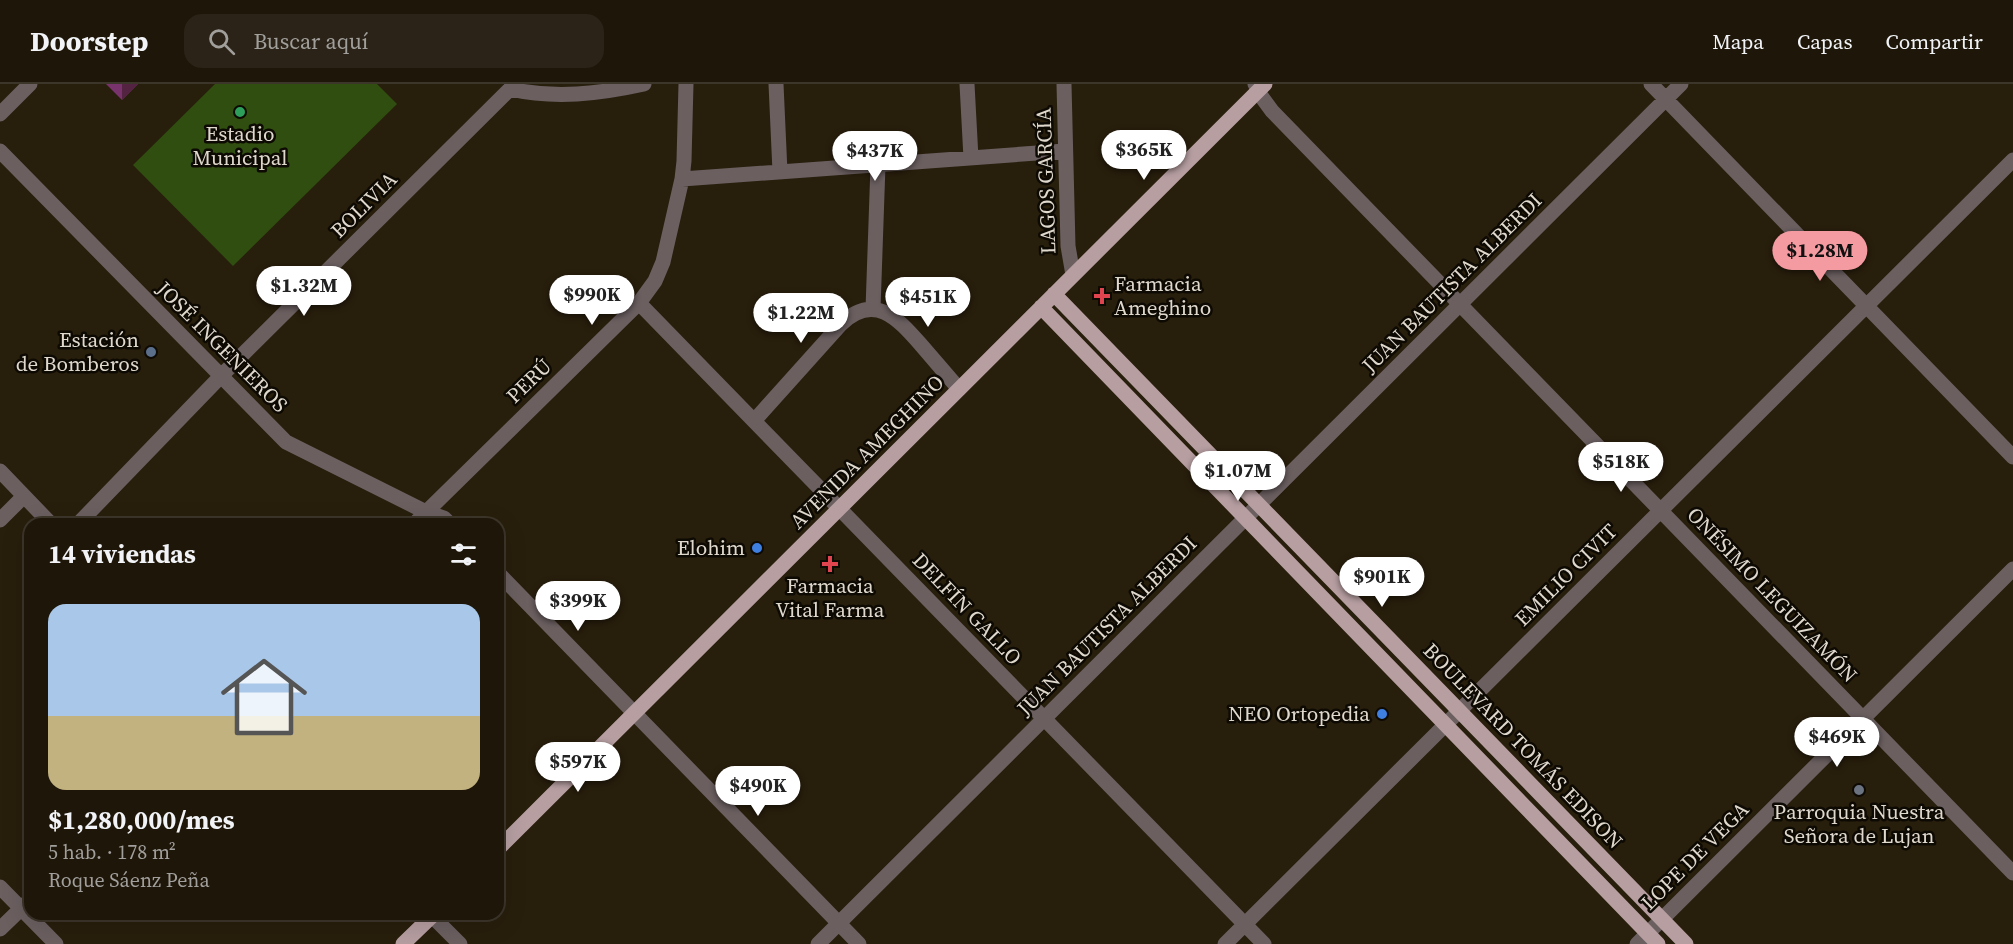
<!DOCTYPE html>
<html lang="es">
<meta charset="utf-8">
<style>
:root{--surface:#1e1609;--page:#2b2317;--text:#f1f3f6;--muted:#a19f9c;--line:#3c352a;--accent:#f49aa1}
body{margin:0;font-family:"Source Serif 4",serif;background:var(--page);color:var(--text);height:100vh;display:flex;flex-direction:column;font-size:22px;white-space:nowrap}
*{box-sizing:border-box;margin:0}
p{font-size:20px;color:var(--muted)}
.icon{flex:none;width:33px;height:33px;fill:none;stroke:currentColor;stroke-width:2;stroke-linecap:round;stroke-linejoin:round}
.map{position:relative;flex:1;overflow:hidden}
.drawer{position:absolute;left:24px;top:434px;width:480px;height:402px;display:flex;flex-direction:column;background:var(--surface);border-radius:18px;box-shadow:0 6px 24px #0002,0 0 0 2px var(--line)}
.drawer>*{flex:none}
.price{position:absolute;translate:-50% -51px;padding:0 14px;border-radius:21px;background:#fff;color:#222;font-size:20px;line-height:39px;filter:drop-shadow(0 2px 3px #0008)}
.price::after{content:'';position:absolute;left:50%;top:36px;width:18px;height:14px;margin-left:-9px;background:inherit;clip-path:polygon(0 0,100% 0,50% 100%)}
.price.active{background:var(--accent);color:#111}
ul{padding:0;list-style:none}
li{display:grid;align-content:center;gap:12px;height:318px;padding:0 24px}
li span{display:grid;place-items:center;height:186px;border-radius:18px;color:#555}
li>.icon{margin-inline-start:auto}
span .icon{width:108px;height:108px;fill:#fffc;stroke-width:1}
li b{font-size:26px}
h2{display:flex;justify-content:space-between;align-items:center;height:72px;padding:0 24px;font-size:26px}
header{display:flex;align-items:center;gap:36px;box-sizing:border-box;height:84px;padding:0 30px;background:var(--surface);border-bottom:2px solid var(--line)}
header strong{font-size:28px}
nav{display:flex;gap:33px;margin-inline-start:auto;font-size:21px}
.search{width:420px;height:54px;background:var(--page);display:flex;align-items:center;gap:15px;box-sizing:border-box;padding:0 21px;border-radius:18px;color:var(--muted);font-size:22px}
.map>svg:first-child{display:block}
.green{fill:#2f4e10}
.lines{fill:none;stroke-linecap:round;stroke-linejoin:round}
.minor{stroke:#6b5f60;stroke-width:15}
.major{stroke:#b69ea1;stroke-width:15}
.wall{fill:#78336c}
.shaded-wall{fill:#532341}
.leisure-dot{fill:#2e9e5b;stroke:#0d0903;stroke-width:2}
.health-dot{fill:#e0444e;stroke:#0d0903;stroke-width:2}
.service-dot{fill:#5c6f8a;stroke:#0d0903;stroke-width:2}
.shop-dot{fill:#3f7fe0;stroke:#0d0903;stroke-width:2}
.worship-dot{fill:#6b7280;stroke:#0d0903;stroke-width:2}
.labels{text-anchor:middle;stroke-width:5;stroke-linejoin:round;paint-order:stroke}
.poi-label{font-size:21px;fill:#dfd8cd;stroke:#0d0903}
.street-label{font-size:21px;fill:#dfd8cd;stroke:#0d0903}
</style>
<header>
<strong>Doorstep</strong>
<div class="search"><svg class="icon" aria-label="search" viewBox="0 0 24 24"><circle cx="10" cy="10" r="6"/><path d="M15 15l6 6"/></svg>Buscar aquí</div>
<nav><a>Mapa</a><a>Capas</a><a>Compartir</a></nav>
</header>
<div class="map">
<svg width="2013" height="860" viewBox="0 0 2013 860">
<rect width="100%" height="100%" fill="#281e0c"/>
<path class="green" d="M 215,0 L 377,0 L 397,20 L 233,182 L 133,81 Z"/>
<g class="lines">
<path class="minor" d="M 776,0 L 780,88
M 967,0 L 971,74
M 1064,0 L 1068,162 L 1073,191
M 1255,0 L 1261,12 L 1272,27 L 2013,789
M 1651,0 L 2013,373
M 510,5 C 555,15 599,10 644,0
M 0,30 L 30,0
M 0,67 L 286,358 L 426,428 L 444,434 L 450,440
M 682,95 L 1065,67
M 639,219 L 1264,860
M 873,225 L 878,81
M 754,337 L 841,240 C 875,207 899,236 922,262 C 934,276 947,291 959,305
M 0,387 L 51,440
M 0,436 L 24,412
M 78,440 L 221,292 L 510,5
M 414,440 L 639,219 L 655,197 L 663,178 L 682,95 L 684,77 L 686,0
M 498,489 L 859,860
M 0,803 L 56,860
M 430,830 L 460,860
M 0,845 L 30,816
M 818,860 L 1681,0
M 1225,860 L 2013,76
M 1637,860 L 2013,485"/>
<path class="major" d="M 1054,210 L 1686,860
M 1041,223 L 1658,860
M 498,765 L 1265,0
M 403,860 L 434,830"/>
</g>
<path class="wall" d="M 106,0 L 138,0 L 122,16 Z"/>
<path class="shaded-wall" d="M 122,0 L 138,0 L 122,16 Z"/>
<circle class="leisure-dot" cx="240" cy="28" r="6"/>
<g class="health-dot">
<path d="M1099 203h6v6h6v6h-6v6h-6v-6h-6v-6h6z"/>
<path d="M827 471h6v6h6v6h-6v6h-6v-6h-6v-6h6z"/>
</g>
<circle class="service-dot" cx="151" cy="268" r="6"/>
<g class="shop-dot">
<circle cx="757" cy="464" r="6"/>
<circle cx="1382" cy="630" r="6"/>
</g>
<circle class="worship-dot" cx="1859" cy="706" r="6"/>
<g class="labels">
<g class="poi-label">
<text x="240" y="57">Estadio<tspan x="240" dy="24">Municipal</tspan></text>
<text x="1114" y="207" text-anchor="start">Farmacia<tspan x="1114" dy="24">Ameghino</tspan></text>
<text x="139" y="263" text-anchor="end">Estación<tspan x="139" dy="24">de Bomberos</tspan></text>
<text x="745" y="471" text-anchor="end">Elohim</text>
<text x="830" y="509">Farmacia<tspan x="830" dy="24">Vital Farma</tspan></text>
<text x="1370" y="637" text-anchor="end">NEO Ortopedia</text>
<text x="1859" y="735">Parroquia Nuestra<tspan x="1859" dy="24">Señora de Lujan</tspan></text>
</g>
<g class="street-label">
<text transform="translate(1046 97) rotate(-92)" y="7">LAGOS GARCÍA</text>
<text transform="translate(364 121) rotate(-45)" y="7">BOLIVIA</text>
<text transform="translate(1452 199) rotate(-45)" y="7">JUAN BAUTISTA ALBERDI</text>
<text transform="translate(222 263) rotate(45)" y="7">JOSÉ INGENIEROS</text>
<text transform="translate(529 297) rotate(-44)" y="7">PERÚ</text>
<text transform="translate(867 368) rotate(-45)" y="7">AVENIDA AMEGHINO</text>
<text transform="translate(1566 491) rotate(-45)" y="7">EMILIO CIVIT</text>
<text transform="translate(1772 511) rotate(46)" y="7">ONÉSIMO LEGUIZAMÓN</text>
<text transform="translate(967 525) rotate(46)" y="7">DELFÍN GALLO</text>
<text transform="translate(1107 542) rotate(-45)" y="7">JUAN BAUTISTA ALBERDI</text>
<text transform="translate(1523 662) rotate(46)" y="7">BOULEVARD TOMÁS EDISON</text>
<text transform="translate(1695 772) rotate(-45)" y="7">LOPE DE VEGA</text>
</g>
</g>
</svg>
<b class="price" style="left:1144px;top:97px">$365K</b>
<b class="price" style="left:875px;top:98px">$437K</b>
<b class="price active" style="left:1820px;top:198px">$1.28M</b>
<b class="price" style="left:304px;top:233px">$1.32M</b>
<b class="price" style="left:592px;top:242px">$990K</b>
<b class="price" style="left:928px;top:244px">$451K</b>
<b class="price" style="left:801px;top:260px">$1.22M</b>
<b class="price" style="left:1621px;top:409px">$518K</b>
<b class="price" style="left:1238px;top:418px">$1.07M</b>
<b class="price" style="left:1382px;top:524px">$901K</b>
<b class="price" style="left:578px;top:548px">$399K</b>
<b class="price" style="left:1837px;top:684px">$469K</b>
<b class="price" style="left:578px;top:709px">$597K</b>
<b class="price" style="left:758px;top:733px">$490K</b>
<section class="drawer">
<h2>14 viviendas<svg class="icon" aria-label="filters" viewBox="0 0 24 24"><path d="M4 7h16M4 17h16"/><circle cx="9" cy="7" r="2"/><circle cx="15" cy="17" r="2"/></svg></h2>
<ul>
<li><span style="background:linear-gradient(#a9c7e8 60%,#c2b280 0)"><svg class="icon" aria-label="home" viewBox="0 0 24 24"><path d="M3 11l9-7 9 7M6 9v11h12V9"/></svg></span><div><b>$1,280,000/mes</b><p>5 hab. · 178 m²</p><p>Roque Sáenz Peña</p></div></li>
</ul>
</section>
</div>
